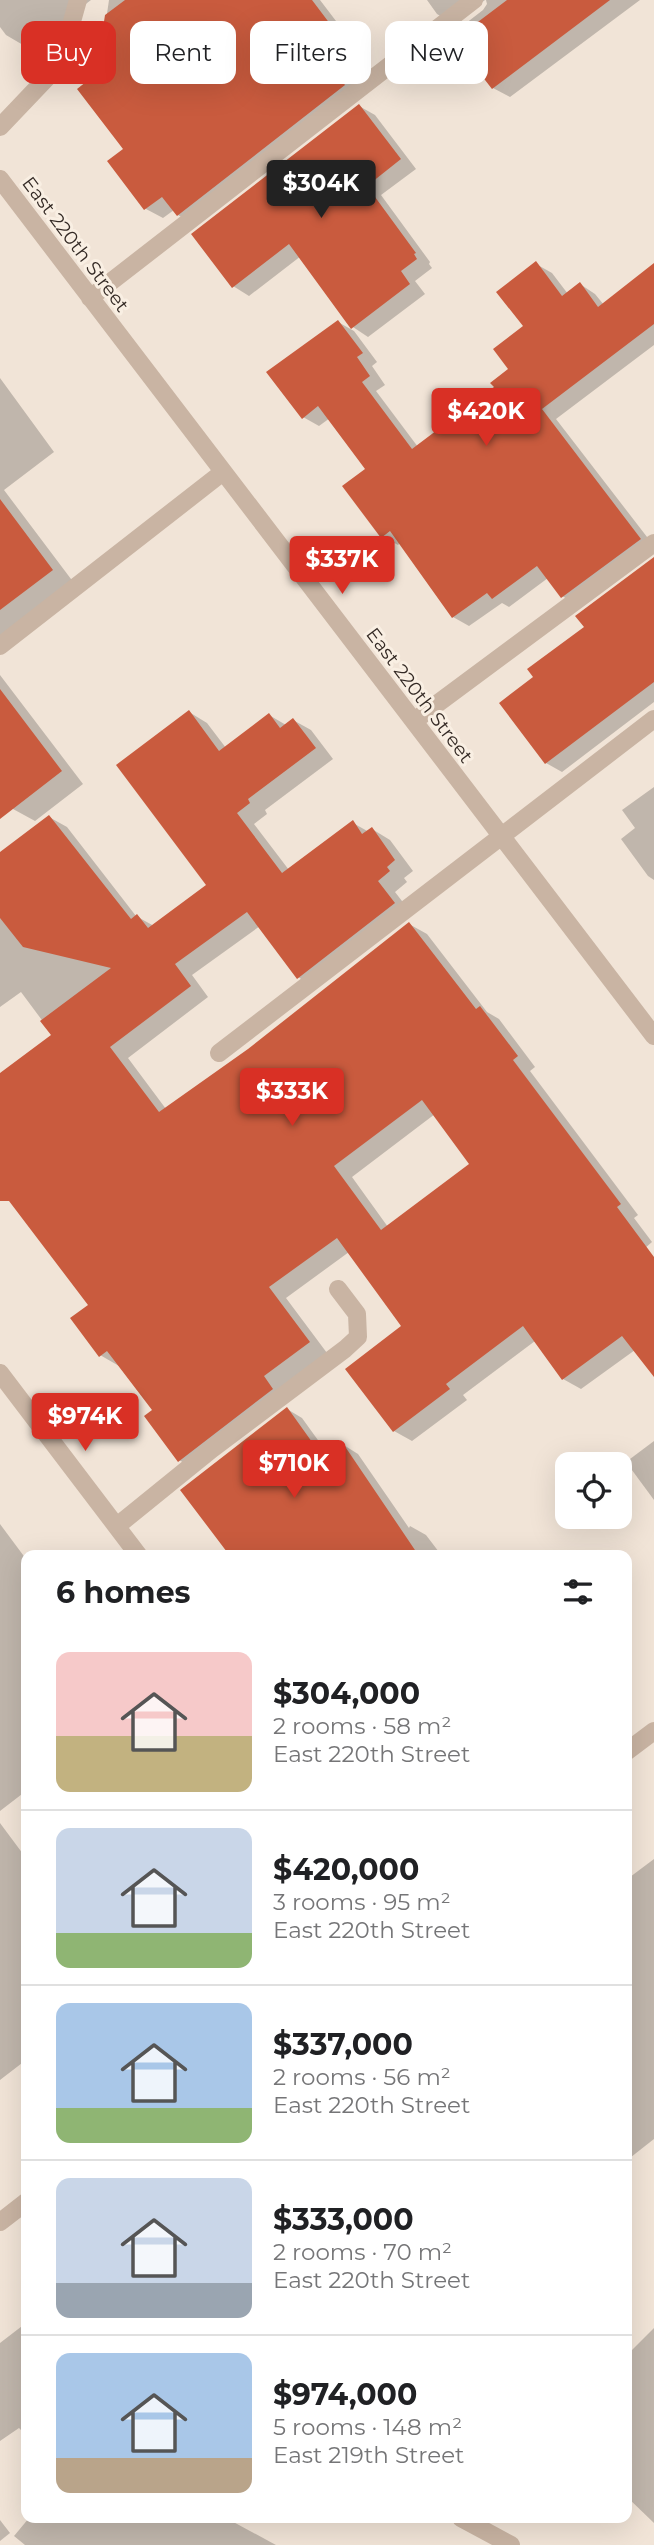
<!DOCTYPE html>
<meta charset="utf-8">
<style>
:root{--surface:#fff;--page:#f6f6f6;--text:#202124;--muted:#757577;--line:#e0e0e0;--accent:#d93025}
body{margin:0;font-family:Montserrat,sans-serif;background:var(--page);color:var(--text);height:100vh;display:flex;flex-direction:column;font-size:26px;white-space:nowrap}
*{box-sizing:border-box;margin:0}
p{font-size:23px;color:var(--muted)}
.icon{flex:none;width:38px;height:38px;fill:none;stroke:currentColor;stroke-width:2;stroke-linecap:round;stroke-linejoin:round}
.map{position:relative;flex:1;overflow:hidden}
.side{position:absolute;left:21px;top:1550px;width:611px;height:973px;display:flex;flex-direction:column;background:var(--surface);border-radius:14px;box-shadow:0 7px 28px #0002}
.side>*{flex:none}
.guide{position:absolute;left:21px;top:21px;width:612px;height:63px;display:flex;gap:14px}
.fabs{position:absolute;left:555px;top:1452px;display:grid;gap:14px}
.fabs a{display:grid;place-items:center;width:77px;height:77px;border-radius:14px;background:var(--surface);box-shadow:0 7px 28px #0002;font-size:35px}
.price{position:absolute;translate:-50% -60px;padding:0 16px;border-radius:7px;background:var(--accent);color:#fff;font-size:23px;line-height:46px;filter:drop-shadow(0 2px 4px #0008)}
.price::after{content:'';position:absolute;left:50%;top:42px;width:21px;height:16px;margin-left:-10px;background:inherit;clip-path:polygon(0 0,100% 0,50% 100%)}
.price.active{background:#222;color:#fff}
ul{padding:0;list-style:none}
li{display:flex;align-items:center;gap:21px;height:175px;padding:0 35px}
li+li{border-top:2px solid var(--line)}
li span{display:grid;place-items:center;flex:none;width:196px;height:140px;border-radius:14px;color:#555}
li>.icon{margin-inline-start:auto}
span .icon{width:84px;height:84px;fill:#fffc;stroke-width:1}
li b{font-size:30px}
h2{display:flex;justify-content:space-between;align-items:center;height:84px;padding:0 35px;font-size:30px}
.tag{padding:0 24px;border-radius:14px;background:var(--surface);box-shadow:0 7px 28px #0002;font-size:24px;line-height:63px}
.tag.active{background:var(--accent);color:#fff}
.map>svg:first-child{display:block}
.shadow{fill:#0003;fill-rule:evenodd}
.building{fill:#c95b3e;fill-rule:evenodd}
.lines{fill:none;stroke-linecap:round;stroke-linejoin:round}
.minor{stroke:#c9b4a3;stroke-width:18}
.labels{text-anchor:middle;stroke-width:6;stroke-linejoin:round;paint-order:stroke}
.street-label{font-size:19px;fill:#342a25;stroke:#f9efe3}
</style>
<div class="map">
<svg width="654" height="2545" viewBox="0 0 654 2545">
<rect width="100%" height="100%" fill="#f1e4d7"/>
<path class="shadow" d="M 0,0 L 91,0 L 32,45 L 27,42 L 23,45 L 6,35 L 0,27 Z
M 109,0 L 320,0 L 368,63 L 348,78 L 361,96 L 195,225 L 178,215 L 174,210 L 163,218 L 146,209 L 98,75 Z
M 427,0 L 485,0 L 454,24 L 437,14 Z
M 486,0 L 640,0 L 510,97 L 493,88 L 452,34 L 483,10 L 487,4 Z
M 359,106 L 375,115 L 416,169 L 381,195 L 430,262 L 429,264 L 432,268 L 415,281 L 425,294 L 368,337 L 353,327 L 301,256 L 249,296 L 233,286 Z
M 536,264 L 552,273 L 568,294 L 580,284 L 595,294 L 604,305 L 654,265 L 654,345 L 556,419 L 654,546 L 578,605 L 562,596 L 548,578 L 509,607 L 502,603 L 469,626 L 453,617 L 400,543 L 398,545 L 382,536 L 368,469 L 330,418 L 319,426 L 303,417 L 338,322 L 354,331 L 377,362 L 372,366 L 385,385 L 376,391 L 418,447 L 496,388 L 511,369 L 526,327 Z
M 0,378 L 54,452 L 4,490 L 74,583 L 0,638 Z
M 654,559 L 654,702 L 562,772 L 546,763 L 536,678 Z
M 0,675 L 83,784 L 35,821 L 13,809 L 0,792 Z
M 189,712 L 207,723 L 226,748 L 269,715 L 286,725 L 293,720 L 311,730 L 333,759 L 265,810 L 267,814 L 254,824 L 289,870 L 353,823 L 369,832 L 372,829 L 390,840 L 413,871 L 404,878 L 407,882 L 395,892 L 412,914 L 316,988 L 298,977 L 260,926 L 192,975 L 208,997 L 128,1058 L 166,1109 L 249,1050 L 409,924 L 427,934 L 487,1012 L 499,1019 L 535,1067 L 530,1071 L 638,1215 L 634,1218 L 652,1242 L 644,1249 L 654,1261 L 654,1374 L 635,1350 L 581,1389 L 563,1379 L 535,1341 L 463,1395 L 467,1400 L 412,1441 L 394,1431 L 404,1326 L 349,1252 L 286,1298 L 327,1353 L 198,1471 L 179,1460 L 154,1410 L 119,1366 L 100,1355 L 91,1305 L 0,1186 L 0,1075 L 53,1035 L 21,992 L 0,1007 L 0,854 L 49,817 L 67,827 L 136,916 L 154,926 L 208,885 ZM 435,1114 L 472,1164 L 388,1227 L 352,1177 Z
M 654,787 L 654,880 L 648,876 L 621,839 L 635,828 L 622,810 Z
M 287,1409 L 302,1418 L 328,1454 L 342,1444 L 358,1454 L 409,1528 L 410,1526 L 426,1535 L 442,1556 L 236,1556 Z
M 654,1441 L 654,1500 L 626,1462 Z
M 0,1524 L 26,1559 L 26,1791 L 0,1811 Z
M 0,1823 L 26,1858 L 26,2060 L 0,2080 Z
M 654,1859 L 654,2139 L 626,2161 L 626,1880 Z
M 26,2323 L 26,2435 L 19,2428 L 0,2441 L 0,2343 Z
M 654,2328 L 654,2523 L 626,2496 L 626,2356 Z
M 29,2518 L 226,2518 L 276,2545 L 25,2545 L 14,2536 Z
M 0,2520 L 10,2533 L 0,2541 Z"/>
<path class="building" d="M 125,0 L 312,0 L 352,53 L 332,68 L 345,85 L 177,216 L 162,197 L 144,210 L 107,161 L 123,149 L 77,89 L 96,74 L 105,15 Z
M 507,0 L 610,0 L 492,89 L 454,40 Z
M 359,104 L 401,159 L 367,186 L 416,253 L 414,254 L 417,259 L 401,271 L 410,284 L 351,329 L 289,244 L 232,288 L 191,234 Z
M 536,261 L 562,296 L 580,282 L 598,307 L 654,263 L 654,324 L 542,409 L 641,539 L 561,598 L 537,566 L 492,599 L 487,593 L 452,618 L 390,531 L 381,538 L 342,486 L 365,469 L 318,406 L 302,419 L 266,372 L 338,320 L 363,353 L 357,357 L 370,376 L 362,382 L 412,449 L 494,387 L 490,383 L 508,369 L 493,349 L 523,326 L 496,292 Z
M 0,499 L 53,570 L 0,610 Z
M 654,557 L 654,682 L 545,764 L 499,703 L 533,677 L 527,669 L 584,627 L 575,616 Z
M 0,689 L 62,771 L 0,819 Z
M 189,710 L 219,751 L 269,713 L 280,728 L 293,718 L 316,748 L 248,799 L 250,803 L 237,813 L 282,873 L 353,820 L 362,834 L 372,827 L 395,860 L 387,867 L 390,871 L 378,881 L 395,903 L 297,979 L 247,912 L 175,964 L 191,986 L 110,1047 L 159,1112 L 248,1049 L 409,922 L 476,1009 L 480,1006 L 518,1056 L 513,1060 L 621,1204 L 617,1207 L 654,1257 L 654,1377 L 622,1336 L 562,1380 L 523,1326 L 446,1384 L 450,1389 L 393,1432 L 345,1369 L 401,1326 L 337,1238 L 269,1287 L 310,1342 L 264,1376 L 273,1389 L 178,1462 L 144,1416 L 152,1410 L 107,1351 L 99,1357 L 70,1318 L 88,1305 L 9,1201 L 0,1201 L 0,1073 L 51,1035 L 40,1021 L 111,968 L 23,947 L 0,918 L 0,852 L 49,815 L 131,919 L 137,914 L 148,928 L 206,885 L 116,765 ZM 422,1100 L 469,1164 L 381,1230 L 334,1166 Z
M 287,1407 L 322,1456 L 342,1442 L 419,1556 L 230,1556 L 180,1490 Z"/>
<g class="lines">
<path class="minor" d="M 0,127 L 60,64 L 78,0
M 0,179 L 654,1036
M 90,298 L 474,0
M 0,646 L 223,472
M 414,721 L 654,543
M 219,1053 L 654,719
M 0,1373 L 139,1556
M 117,1526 L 212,1449 L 345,1349 L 358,1337 L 357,1314 L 338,1289
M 626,1752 L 654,1731
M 0,2222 L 26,2202
M 461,2518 L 511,2545"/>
</g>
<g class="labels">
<g class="street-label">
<text transform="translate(76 244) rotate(53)" y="7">East 220th Street</text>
<text transform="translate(420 695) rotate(53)" y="7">East 220th Street</text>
</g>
</g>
</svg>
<div class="fabs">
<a><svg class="icon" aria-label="locate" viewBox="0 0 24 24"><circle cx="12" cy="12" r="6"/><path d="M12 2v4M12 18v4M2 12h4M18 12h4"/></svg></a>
</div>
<b class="price active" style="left:321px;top:220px">$304K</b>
<b class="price" style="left:486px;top:448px">$420K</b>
<b class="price" style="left:342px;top:596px">$337K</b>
<b class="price" style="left:292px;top:1128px">$333K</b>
<b class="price" style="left:85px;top:1453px">$974K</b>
<b class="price" style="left:294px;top:1500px">$710K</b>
<div class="guide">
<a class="tag active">Buy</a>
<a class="tag">Rent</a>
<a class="tag">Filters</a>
<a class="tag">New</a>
</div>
<section class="side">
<h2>6 homes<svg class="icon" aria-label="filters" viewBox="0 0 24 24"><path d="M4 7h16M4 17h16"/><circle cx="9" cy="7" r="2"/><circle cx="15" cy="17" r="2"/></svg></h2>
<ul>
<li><span style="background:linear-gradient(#f6c9c9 60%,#c2b280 0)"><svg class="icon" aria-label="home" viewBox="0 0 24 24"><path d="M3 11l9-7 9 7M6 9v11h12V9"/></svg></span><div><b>$304,000</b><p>2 rooms · 58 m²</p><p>East 220th Street</p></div></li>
<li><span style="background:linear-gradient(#c9d6e8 75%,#8fb573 0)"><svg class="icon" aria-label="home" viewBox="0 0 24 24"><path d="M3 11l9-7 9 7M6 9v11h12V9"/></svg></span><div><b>$420,000</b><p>3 rooms · 95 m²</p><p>East 220th Street</p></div></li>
<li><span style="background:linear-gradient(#a9c7e8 75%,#8fb573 0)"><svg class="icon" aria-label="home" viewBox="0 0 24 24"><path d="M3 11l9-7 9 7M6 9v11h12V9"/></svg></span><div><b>$337,000</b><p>2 rooms · 56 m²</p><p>East 220th Street</p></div></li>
<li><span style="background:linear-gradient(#c9d6e8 75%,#9aa5b1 0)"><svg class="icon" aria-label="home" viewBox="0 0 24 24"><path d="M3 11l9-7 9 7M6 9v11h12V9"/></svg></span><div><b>$333,000</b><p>2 rooms · 70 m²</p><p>East 220th Street</p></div></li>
<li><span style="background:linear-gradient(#a9c7e8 75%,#b9a48a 0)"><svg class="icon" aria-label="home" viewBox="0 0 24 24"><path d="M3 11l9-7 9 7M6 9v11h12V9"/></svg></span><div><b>$974,000</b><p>5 rooms · 148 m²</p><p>East 219th Street</p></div></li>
</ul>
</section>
</div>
